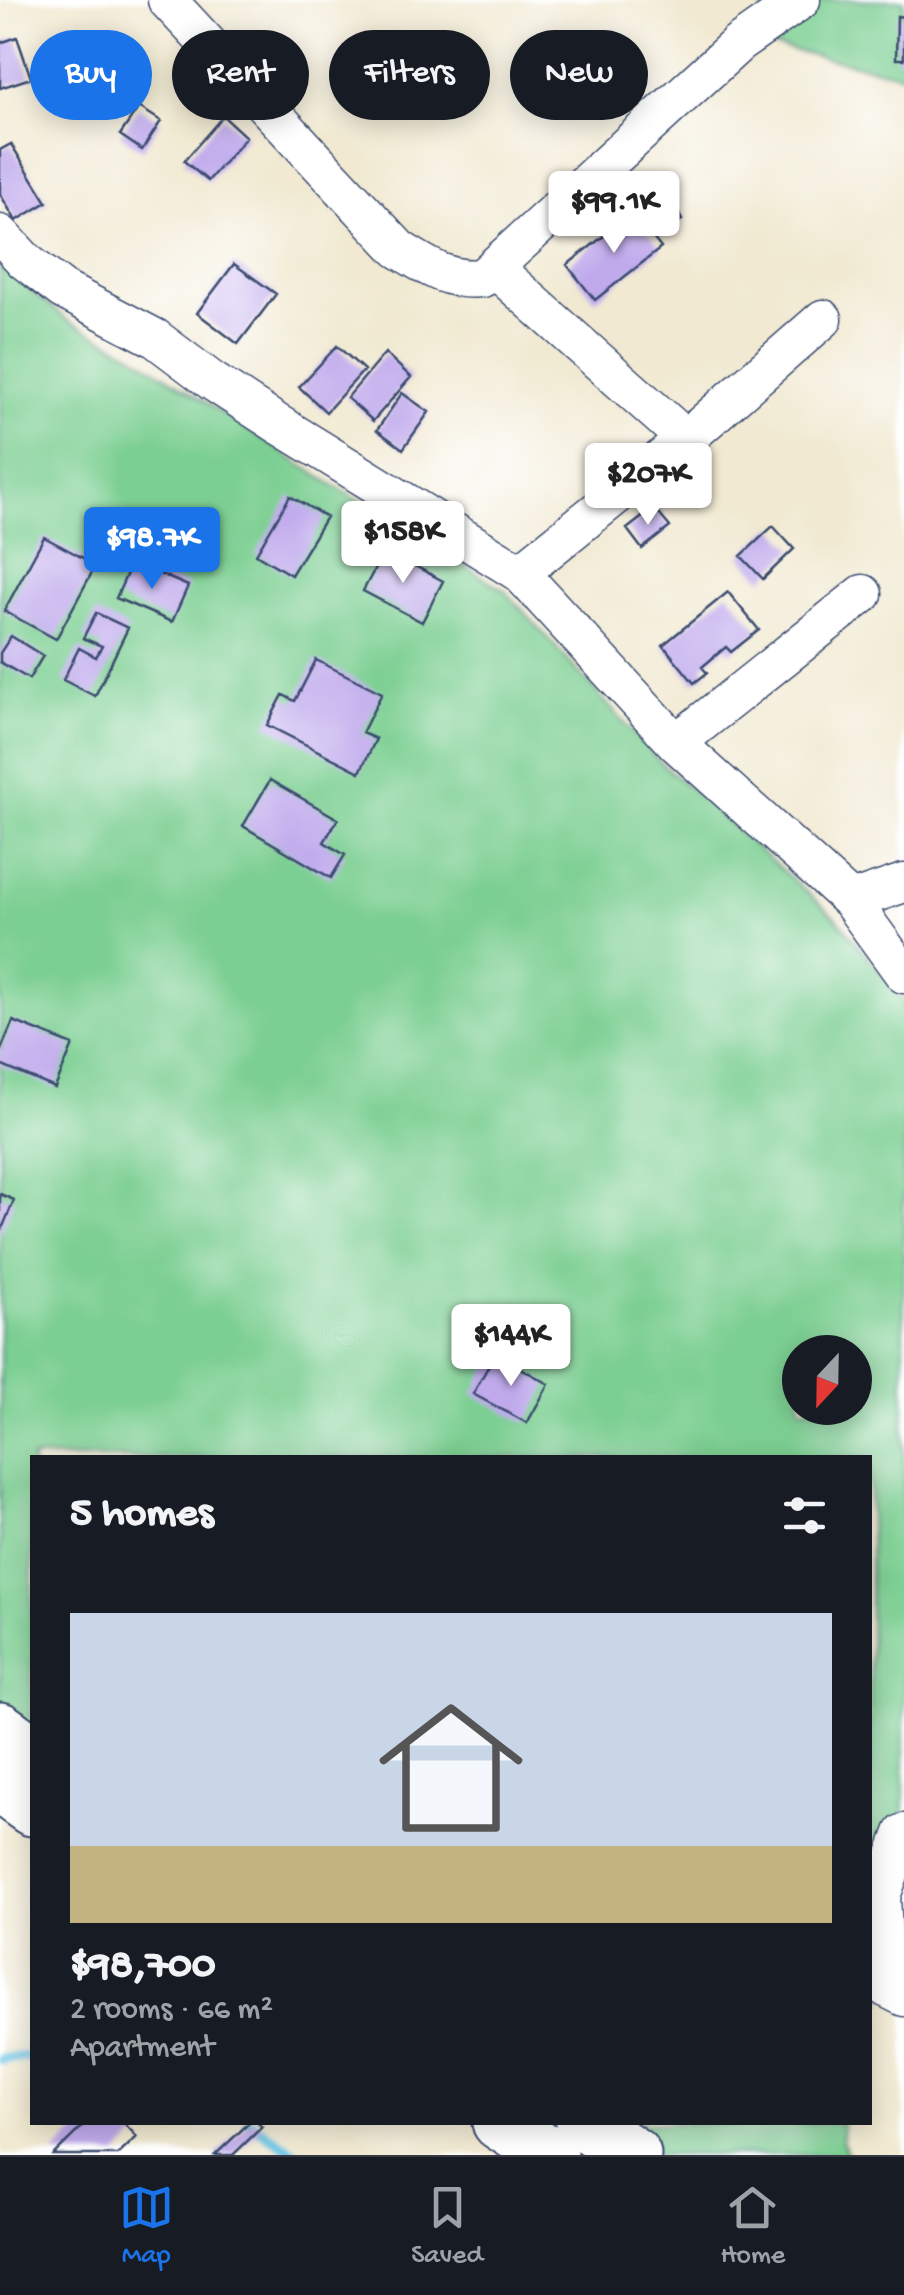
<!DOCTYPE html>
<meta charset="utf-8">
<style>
:root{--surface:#171b24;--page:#20242c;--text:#f1f3f6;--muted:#9ea1a6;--line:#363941;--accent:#1a73e8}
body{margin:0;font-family:"Gochi Hand",sans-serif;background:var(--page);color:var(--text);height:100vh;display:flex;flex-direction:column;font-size:38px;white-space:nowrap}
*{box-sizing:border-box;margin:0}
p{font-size:32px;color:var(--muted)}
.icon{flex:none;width:55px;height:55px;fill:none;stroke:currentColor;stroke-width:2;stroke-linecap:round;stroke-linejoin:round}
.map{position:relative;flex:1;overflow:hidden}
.drawer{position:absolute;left:30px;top:1455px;width:842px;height:670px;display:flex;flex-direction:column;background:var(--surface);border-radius:0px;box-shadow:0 5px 25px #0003}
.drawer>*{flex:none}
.banner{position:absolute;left:30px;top:30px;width:845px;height:90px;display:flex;gap:20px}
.needle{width:65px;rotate:202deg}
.buttons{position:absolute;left:782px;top:1335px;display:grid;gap:20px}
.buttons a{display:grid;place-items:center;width:90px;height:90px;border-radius:50%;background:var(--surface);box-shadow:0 5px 25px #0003;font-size:50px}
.price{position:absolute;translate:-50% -85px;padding:0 22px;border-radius:10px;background:#fff;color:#222;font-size:32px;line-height:65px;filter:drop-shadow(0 2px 5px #0008)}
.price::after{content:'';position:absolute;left:50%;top:60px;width:30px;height:22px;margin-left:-15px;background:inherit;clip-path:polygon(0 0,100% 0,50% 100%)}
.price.current{background:var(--accent);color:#fff}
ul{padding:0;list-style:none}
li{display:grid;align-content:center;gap:20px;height:530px;padding:0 40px}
li span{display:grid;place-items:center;height:310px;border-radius:0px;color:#555}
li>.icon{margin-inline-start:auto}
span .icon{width:180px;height:180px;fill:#fffc;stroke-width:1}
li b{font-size:42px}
h2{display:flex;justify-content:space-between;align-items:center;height:120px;padding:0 40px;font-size:42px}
.pill{padding:0 35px;border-radius:45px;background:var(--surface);box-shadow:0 5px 25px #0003;font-size:35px;line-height:90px}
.pill.current{background:var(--accent);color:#fff}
.tabs{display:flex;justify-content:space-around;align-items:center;height:140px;border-top:2px solid var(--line);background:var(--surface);font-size:28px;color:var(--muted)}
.tabs a{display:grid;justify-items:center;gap:5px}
.tabs .current{color:var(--accent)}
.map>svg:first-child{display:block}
.green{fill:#7bcf92;stroke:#4b7f78;stroke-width:2.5;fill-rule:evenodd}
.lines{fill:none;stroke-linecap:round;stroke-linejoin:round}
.stream{stroke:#67c6e6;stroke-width:10}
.building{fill:#c0aaec}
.minor-casing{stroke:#3b4b6f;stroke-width:41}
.primary-casing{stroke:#3b4b6f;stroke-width:59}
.minor{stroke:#fff;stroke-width:38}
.primary{stroke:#fff;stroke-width:55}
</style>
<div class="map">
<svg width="904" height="2155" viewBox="0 0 904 2155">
<rect width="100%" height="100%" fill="#fff"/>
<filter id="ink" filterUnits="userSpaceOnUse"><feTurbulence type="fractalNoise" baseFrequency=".01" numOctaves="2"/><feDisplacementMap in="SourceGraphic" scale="20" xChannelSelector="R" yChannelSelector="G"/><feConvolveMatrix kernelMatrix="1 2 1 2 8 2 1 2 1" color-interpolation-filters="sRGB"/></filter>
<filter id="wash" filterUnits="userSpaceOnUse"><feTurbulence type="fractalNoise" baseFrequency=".0048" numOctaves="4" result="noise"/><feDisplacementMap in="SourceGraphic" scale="40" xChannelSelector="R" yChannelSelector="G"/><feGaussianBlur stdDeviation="2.25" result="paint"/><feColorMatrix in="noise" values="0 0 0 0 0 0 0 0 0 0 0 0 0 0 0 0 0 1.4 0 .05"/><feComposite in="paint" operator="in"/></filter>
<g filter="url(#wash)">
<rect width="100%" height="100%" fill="#f1e9d1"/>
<path class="green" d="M 760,0 L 904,0 L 904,75 L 772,46 Z
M 0,266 L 70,322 L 131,353 L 309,470 L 504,590 L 660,762 L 837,919 L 904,1001 L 904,1956 L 870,2022 L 870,1458 L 32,1458 L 32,1752 L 0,1729 ZM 800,1352 L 855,1352 L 855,1408 L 800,1408 Z
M 572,2123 L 842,2123 L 842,2141 L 848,2155 L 621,2155 Z"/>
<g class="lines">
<path class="stream" d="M 0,2059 L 32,2056
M 249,2122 L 298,2155"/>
</g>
<g id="blocks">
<path class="building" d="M 897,16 L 904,17 L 904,59 L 896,59 Z
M 17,37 L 31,78 L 0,88 L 0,43 Z
M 139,107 L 161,121 L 142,150 L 120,135 Z
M 223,116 L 246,137 L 208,181 L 184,161 Z
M 11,144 L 47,202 L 16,221 L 0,194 L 0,150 Z
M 670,197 L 682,220 L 653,235 L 641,212 Z
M 633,213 L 661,248 L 595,300 L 567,265 Z
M 234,264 L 276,294 L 238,344 L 197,313 Z
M 337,346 L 364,370 L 326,412 L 299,387 Z
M 385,353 L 411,377 L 373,421 L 347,398 Z
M 402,393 L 429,412 L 403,449 L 377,430 Z
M 290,496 L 326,517 L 291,575 L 256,554 Z
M 654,508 L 670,527 L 642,549 L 627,529 Z
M 773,526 L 794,549 L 763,579 L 741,556 Z
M 44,537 L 96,565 L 56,639 L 4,611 Z
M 385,550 L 443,581 L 422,622 L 363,591 Z
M 132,562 L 188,586 L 172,622 L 116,598 Z
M 728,592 L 759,630 L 731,652 L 726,647 L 702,667 L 707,673 L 694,683 L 663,645 Z
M 96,613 L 128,628 L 95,696 L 63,680 L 79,648 L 96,657 L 102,646 L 83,638 Z
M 11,636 L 43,656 L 29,679 L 0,662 L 0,653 Z
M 316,660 L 382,693 L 362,733 L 376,739 L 360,772 L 267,725 L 283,695 L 295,701 Z
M 270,780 L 338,819 L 324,842 L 345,855 L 331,878 L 243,826 Z
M 13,1021 L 73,1045 L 55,1088 L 0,1065 L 0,1052 Z
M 0,1194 L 14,1200 L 0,1234 Z
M 495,1354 L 549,1384 L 527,1423 L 473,1394 Z
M 87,2122 L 123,2122 L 137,2137 L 118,2155 L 53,2155 Z
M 250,2122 L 257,2122 L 262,2127 L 233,2155 L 215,2155 Z"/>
</g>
</g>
<g filter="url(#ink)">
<use href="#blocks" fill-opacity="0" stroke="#3b4b6f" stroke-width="2.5"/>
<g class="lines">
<defs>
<path id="minor" d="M 167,0 L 399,249 C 426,266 449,282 482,278 L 738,44 L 801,0
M 0,234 L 25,261 L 63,290 L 155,338 L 212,381 L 275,422 L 520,573 L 676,743 L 851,901 L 904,974
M 494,268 L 686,439
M 520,573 L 686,439 L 823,319
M 676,743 L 863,594
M 851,901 L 904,883
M 904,1833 L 881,1896 L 886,1988 L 904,1997"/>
<path id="primary" d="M 0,1730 L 32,1753
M 0,1785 L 32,1808
M 500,2122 L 550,2155
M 583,2122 L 633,2155"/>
</defs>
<use href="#minor" class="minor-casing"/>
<use href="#primary" class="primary-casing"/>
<use href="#minor" class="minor"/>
<use href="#primary" class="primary"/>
</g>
</g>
</svg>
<div class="buttons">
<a><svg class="needle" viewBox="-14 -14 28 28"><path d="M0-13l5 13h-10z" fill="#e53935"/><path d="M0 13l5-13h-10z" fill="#9ea1a6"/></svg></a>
</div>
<b class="price" style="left:614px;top:256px">$99.1K</b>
<b class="price" style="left:648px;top:528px">$207K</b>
<b class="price" style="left:403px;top:586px">$158K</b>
<b class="price current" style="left:152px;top:592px">$98.7K</b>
<b class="price" style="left:511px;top:1389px">$144K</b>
<div class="banner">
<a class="pill current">Buy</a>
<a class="pill">Rent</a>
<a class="pill">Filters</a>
<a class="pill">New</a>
</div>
<section class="drawer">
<h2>5 homes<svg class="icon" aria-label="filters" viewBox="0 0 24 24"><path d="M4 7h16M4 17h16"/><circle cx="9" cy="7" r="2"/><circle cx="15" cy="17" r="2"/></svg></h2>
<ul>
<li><span style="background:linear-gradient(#c9d6e8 75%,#c2b280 0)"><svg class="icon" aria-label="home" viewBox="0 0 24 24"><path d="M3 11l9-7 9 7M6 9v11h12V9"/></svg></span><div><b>$98,700</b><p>2 rooms · 66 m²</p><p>Apartment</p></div></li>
</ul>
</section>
</div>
<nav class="tabs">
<a class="current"><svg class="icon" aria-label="map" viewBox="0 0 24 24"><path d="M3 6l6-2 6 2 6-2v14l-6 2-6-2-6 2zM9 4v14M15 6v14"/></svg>Map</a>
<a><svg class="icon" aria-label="saved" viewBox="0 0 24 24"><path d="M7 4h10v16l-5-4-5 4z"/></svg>Saved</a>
<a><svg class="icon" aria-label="home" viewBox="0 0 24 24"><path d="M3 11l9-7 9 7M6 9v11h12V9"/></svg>Home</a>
</nav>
